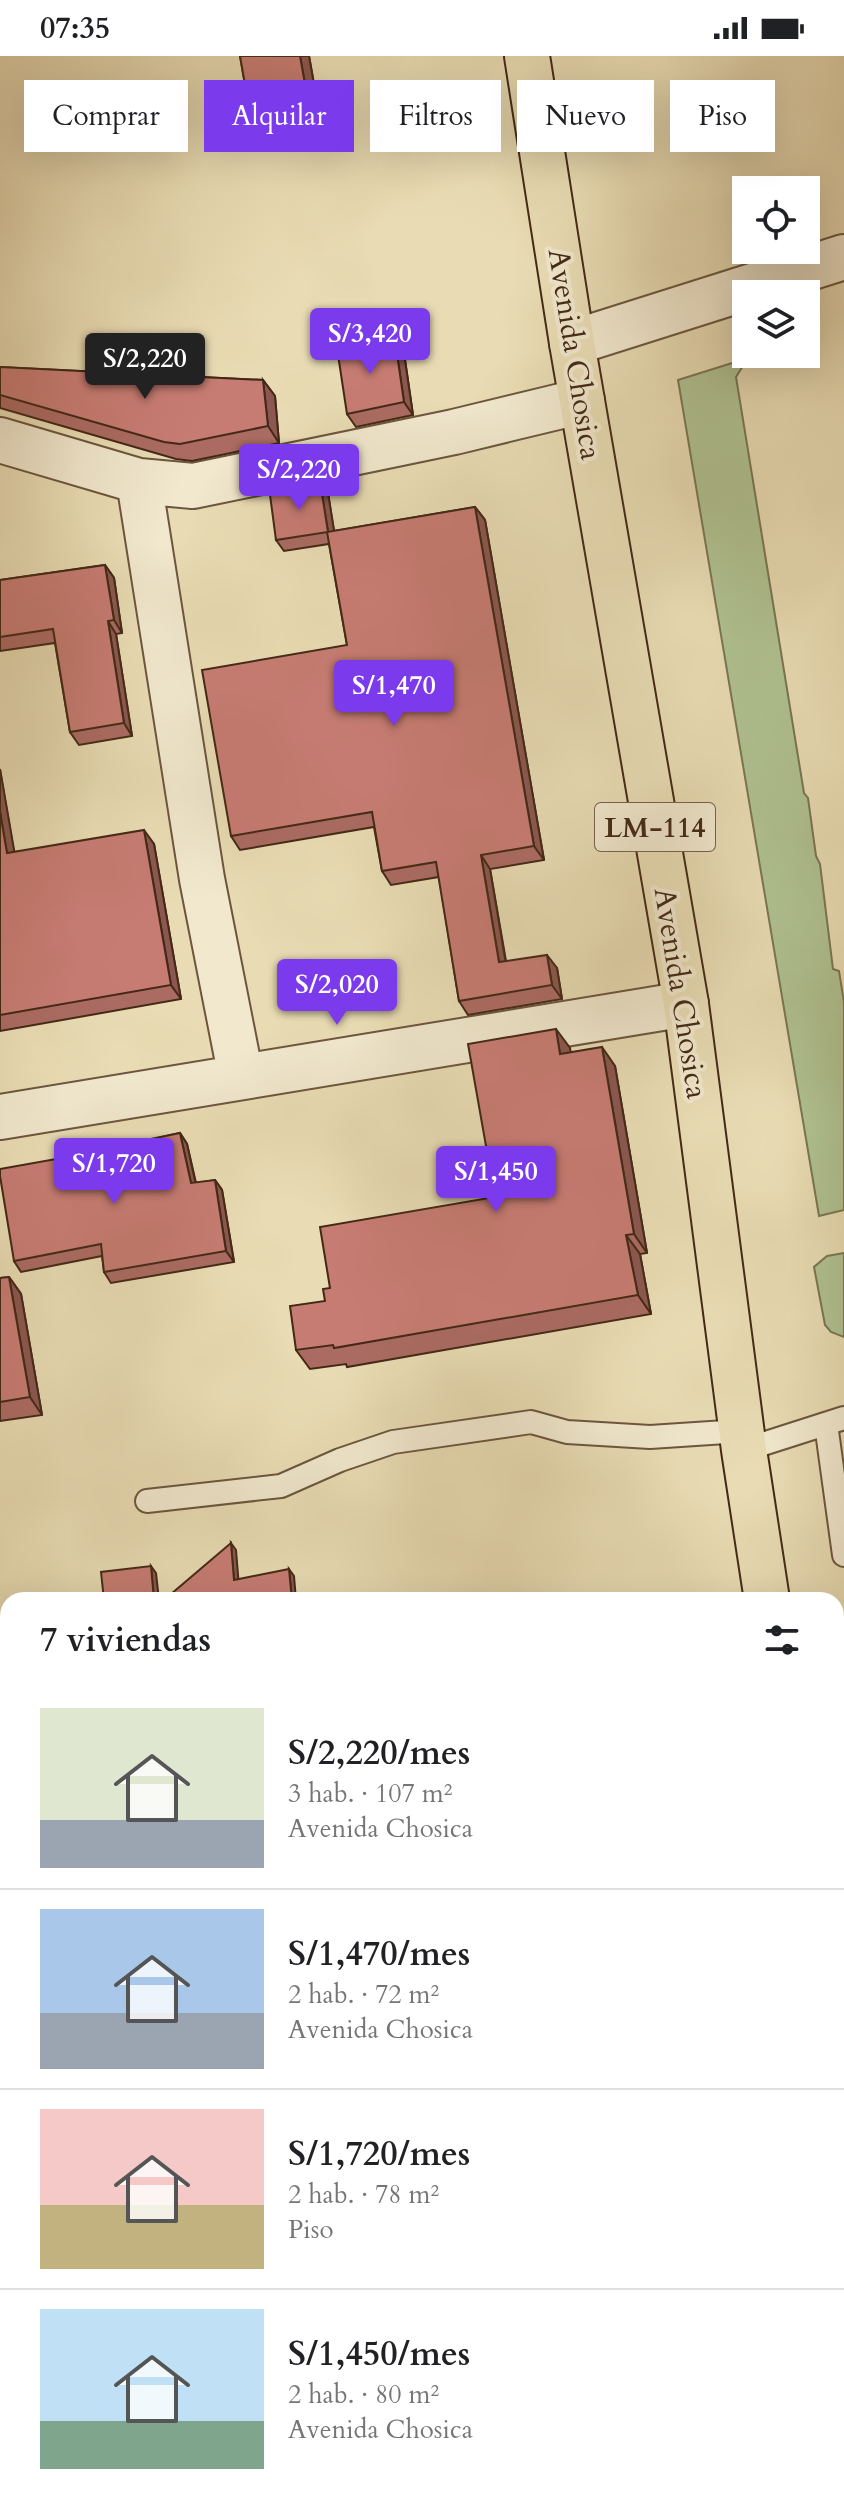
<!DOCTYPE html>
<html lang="es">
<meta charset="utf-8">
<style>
:root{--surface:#fff;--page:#f2f2f2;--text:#202124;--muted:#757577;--line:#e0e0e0;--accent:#7c3aed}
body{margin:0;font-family:Cardo,serif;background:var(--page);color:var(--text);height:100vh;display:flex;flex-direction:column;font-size:30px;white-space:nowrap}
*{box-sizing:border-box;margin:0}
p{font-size:26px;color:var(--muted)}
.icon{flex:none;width:44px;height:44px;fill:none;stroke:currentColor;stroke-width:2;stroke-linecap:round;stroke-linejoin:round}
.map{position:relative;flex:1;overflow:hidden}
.details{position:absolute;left:0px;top:1536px;width:844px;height:914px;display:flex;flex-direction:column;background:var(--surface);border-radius:24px 24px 0 0;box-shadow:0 8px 32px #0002}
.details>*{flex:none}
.top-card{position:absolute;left:24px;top:24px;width:796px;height:72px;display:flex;gap:16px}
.buttons{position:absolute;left:732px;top:120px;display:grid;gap:16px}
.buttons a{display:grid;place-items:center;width:88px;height:88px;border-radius:0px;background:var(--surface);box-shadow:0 8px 32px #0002;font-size:40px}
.price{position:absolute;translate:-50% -68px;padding:0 18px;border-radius:8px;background:var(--accent);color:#fff;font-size:26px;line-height:52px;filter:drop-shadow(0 2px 4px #0008)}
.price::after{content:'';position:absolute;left:50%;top:48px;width:24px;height:18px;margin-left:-12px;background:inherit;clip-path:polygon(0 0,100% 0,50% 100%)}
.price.active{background:#222;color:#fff}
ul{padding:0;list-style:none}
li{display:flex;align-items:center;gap:24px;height:200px;padding:0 40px}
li+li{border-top:2px solid var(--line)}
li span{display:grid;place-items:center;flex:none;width:224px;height:160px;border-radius:0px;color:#555}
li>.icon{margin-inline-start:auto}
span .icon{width:96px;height:96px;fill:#fffc;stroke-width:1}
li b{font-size:34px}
h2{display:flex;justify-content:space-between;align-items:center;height:96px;padding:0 40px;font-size:34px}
.chip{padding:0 28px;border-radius:0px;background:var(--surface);box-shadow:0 8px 32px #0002;font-size:28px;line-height:72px}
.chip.active{background:var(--accent);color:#fff}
.status{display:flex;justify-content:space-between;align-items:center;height:56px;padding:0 40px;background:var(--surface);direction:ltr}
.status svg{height:22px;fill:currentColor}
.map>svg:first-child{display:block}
.green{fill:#b0c292;stroke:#7a7654;stroke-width:2}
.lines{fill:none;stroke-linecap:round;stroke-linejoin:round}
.lane-casing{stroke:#6c563e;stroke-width:26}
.street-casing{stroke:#6c563e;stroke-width:48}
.primary-casing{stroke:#432916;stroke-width:48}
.lane{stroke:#f1e8ce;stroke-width:22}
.street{stroke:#f1e8ce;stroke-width:44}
.primary{stroke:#e9dcb4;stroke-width:44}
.wall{fill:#ab6b63;stroke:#432916;stroke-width:2}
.shaded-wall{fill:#8b5750;stroke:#432916;stroke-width:2}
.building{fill:#c77c73;stroke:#432916;stroke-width:2}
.labels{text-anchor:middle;stroke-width:8;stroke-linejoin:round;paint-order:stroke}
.shield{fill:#f1e8ce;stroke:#77624d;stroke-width:2}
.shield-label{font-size:28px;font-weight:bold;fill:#432916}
.street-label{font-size:30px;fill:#432916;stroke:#f1e8ce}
</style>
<div class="status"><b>07:35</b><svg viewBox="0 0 49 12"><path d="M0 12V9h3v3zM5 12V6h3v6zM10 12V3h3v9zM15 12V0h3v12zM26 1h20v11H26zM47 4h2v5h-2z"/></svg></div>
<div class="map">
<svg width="844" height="2449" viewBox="0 0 844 2449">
<rect width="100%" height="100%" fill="#e9dcb4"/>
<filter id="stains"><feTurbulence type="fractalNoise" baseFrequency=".0025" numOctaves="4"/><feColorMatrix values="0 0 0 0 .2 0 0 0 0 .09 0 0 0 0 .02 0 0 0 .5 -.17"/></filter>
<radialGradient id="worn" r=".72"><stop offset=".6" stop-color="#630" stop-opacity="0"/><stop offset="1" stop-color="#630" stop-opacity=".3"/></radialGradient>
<path class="green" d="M 748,302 L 736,321 L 804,737 L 808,742 L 816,800 L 820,808 L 833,913 L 839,915 L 844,946 L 844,1154 L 819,1160 L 678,324 Z
M 844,1197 L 844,1281 L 831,1276 L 825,1269 L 814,1211 L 827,1200 Z"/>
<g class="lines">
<defs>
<path id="lane" d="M 826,1368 L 844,1499
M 744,1394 L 844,1362
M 147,1445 L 281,1430 L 340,1404 L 393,1386 L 531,1366 L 567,1376 L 650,1381 L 741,1375
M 836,1864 L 844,1847
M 836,2086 L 844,2085
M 0,2201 L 8,2200"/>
<path id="street" d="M 572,287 L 844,201
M 0,384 L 139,425 L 193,430 L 454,376 L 582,345
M 139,425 L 202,823 L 241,1021
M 0,1061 L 686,948"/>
<path id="primary" d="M 527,0 L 572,287 L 686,948 L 744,1394 L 767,1544
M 836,1979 L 844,2030"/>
</defs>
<use href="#lane" class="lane-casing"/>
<use href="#street" class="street-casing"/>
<use href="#primary" class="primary-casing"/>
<use href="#lane" class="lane"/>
<use href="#street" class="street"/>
<use href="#primary" class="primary"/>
</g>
<path class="wall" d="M 240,0 L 309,0 L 322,73 L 263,80 L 251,63 Z
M 395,284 L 404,297 L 413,359 L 356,371 L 347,358 Z
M 0,311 L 263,324 L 275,340 L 279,387 L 192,405 L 176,403 L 0,352 Z
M 328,437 L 334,475 L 475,451 L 485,464 L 544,804 L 490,813 L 506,905 L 557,912 L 562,943 L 468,959 L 459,945 L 439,821 L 391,829 L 382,815 L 374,771 L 240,794 L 231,780 L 347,589 L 329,488 L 284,495 L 276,484 Z
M 105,509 L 114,522 L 122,577 L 116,578 L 132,680 L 79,689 L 70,676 L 55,587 L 0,595 L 0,524 Z
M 0,714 L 14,796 L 154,788 L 181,943 L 0,975 Z
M 570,992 L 570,996 L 615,1010 L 647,1197 L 640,1198 L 651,1258 L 347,1311 L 346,1308 L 310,1313 L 296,1294 L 325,1245 L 330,1232 L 495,1141 Z
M 180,1077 L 187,1088 L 196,1127 L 215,1124 L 222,1134 L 234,1206 L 111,1227 L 104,1216 L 102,1200 L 21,1216 L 14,1205 L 107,1094 Z
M 9,1221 L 21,1238 L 42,1359 L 0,1365 L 0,1222 Z
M 8,2155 L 8,2186 L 0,2188 L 0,2156 Z
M 8,2205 L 8,2242 L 0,2243 L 0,2207 Z"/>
<path class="shaded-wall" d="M 300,0 L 309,0 L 322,73 L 310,56 Z
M 395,284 L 404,297 L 413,359 L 404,346 Z
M 263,324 L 275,340 L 279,387 L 268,370 Z
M 320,425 L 328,437 L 336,487 L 328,476 Z
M 475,451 L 485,464 L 544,804 L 534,790 Z
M 105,509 L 114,522 L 122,577 L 114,564 Z
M 108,565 L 116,578 L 132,680 L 124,667 Z
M 0,713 L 17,811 L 7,797 L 0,756 Z
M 144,774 L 154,788 L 181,943 L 171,929 Z
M 481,799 L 490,813 L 508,920 L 499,906 Z
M 547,899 L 557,912 L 562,943 L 552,929 Z
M 556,973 L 570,992 L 574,1017 L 560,998 Z
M 602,991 L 615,1010 L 647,1197 L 634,1178 Z
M 180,1077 L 187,1088 L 198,1138 L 191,1127 Z
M 215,1124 L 222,1134 L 234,1206 L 226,1195 Z
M 626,1179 L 640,1198 L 651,1258 L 638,1239 Z
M 9,1221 L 21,1238 L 42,1359 L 30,1341 Z
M 231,1487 L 236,1494 L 239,1531 L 234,1524 Z
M 151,1510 L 156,1517 L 159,1544 L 154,1544 Z
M 289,1513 L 294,1520 L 296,1544 L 292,1544 Z"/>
<path class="building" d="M 240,0 L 300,0 L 310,56 L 251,63 Z
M 395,284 L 404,346 L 347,358 L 337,292 Z
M 0,311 L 263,324 L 268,370 L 180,388 L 164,386 L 0,339 Z
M 320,425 L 328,476 L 276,484 L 270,439 Z
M 475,451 L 534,790 L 481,799 L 499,906 L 547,899 L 552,929 L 459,945 L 436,806 L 382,815 L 372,756 L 231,780 L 202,614 L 347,589 L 327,476 Z
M 105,509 L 114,564 L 108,565 L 124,667 L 70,676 L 53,573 L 0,581 L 0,524 Z
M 0,756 L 7,797 L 144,774 L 171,929 L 0,959 Z
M 556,973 L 560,998 L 602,991 L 634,1178 L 626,1179 L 638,1239 L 334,1292 L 333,1289 L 296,1294 L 290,1250 L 325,1245 L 323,1233 L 330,1232 L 320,1171 L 495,1141 L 468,988 Z
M 180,1077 L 191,1127 L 215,1124 L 226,1195 L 104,1216 L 101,1188 L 14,1205 L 0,1120 L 0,1113 L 107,1094 L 107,1092 Z
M 9,1221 L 30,1341 L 0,1346 L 0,1222 Z
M 231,1487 L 234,1524 L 289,1513 L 292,1544 L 164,1544 Z
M 151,1510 L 154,1544 L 104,1544 L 101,1516 Z
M 8,2155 L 8,2180 L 0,2180 L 0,2156 Z
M 8,2205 L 8,2234 L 0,2235 L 0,2207 Z"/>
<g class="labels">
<rect class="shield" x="595" y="747" width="120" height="48" rx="6"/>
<g class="shield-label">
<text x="655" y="781">LM-114</text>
</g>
<g class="street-label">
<text transform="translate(575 298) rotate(81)" y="10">Avenida Chosica</text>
<text transform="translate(681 937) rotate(81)" y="10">Avenida Chosica</text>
</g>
</g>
<rect width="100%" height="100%" filter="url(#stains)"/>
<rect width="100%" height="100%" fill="url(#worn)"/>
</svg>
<div class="buttons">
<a><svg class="icon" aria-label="locate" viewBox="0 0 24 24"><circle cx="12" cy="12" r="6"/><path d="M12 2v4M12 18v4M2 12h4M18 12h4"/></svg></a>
<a><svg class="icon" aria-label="layers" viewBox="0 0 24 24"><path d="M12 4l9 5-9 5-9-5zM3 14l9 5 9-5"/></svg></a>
</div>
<b class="price" style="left:370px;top:320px">S/3,420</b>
<b class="price active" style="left:145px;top:345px">S/2,220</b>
<b class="price" style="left:299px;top:456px">S/2,220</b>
<b class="price" style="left:394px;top:672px">S/1,470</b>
<b class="price" style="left:337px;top:971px">S/2,020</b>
<b class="price" style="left:114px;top:1150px">S/1,720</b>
<b class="price" style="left:496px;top:1158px">S/1,450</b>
<div class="top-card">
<a class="chip">Comprar</a>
<a class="chip active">Alquilar</a>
<a class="chip">Filtros</a>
<a class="chip">Nuevo</a>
<a class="chip">Piso</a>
</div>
<section class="details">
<h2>7 viviendas<svg class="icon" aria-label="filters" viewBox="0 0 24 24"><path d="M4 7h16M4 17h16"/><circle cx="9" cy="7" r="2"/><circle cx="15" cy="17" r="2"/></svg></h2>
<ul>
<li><span style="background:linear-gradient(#dfe7d0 70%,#9aa5b1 0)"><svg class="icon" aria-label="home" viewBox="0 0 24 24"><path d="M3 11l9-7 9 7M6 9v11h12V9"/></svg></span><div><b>S/2,220/mes</b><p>3 hab. · 107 m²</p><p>Avenida Chosica</p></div></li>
<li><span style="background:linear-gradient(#a9c7e8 65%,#9aa5b1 0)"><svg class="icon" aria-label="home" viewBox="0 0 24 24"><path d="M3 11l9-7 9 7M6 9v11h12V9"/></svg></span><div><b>S/1,470/mes</b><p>2 hab. · 72 m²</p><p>Avenida Chosica</p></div></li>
<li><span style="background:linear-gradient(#f6c9c9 60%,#c2b280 0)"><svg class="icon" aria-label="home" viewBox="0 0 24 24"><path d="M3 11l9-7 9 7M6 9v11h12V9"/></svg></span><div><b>S/1,720/mes</b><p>2 hab. · 78 m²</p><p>Piso</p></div></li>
<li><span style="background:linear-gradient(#bfe0f5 70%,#7fa58c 0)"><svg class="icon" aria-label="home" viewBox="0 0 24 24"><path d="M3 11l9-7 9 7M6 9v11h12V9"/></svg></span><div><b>S/1,450/mes</b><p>2 hab. · 80 m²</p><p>Avenida Chosica</p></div></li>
</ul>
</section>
</div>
